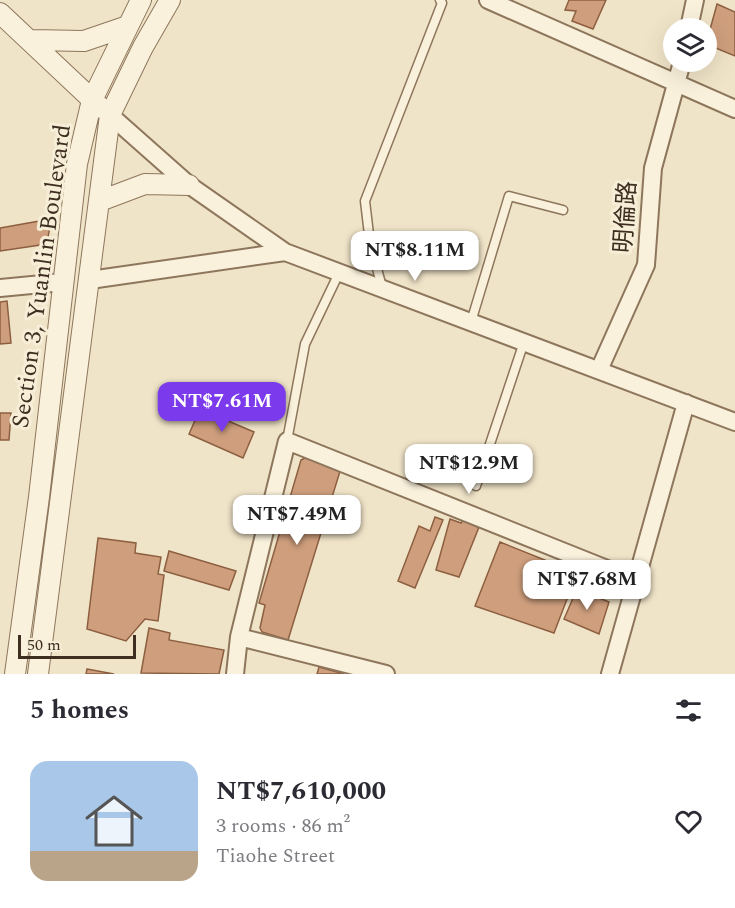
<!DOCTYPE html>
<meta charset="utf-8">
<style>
:root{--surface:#fff;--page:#f2f2f3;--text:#2b2b33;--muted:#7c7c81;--accent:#7c3aed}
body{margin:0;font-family:Spectral,"Noto Sans TC",serif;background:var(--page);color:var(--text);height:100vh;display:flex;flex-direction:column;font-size:22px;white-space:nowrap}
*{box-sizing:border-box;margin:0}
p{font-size:20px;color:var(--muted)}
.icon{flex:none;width:33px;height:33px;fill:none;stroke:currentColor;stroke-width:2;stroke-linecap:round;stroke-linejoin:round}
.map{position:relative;height:674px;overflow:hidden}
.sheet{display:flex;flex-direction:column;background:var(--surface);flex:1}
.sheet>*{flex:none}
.tools{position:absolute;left:663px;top:18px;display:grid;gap:12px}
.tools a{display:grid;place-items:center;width:54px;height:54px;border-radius:50%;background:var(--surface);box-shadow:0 6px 24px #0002;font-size:30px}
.scale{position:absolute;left:18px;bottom:15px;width:118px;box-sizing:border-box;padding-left:6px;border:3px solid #3d2e20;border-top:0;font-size:16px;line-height:21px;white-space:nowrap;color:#3d2e20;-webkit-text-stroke:4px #f7eed8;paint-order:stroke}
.price{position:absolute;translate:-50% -51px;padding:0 14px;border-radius:12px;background:#fff;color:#222;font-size:20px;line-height:39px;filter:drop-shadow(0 2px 3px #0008)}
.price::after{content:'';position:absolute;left:50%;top:36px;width:18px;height:14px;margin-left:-9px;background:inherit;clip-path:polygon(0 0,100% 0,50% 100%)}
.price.selected{background:var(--accent);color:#fff}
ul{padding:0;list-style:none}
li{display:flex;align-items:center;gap:18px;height:150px;padding:0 30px}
li span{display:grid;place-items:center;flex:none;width:168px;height:120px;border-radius:18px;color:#555}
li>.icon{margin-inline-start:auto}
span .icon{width:72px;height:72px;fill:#fffc;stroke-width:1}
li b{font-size:26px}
h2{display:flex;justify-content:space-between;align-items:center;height:72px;padding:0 30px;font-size:26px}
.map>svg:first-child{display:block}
.building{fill:#cf9f7d;stroke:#8d5f41;stroke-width:1.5}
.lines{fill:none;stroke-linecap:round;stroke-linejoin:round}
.service-casing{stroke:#8d765c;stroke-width:11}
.minor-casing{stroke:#8d765c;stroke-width:20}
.tertiary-casing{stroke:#8d765c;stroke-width:22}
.service{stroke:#faf1dc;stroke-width:8}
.minor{stroke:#faf1dc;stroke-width:16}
.tertiary{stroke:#faf1dc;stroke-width:20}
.labels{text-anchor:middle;stroke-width:6;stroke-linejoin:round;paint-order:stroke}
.street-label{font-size:24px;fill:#3d2e20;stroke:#f7eed8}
</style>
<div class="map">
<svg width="735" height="674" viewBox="0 0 735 674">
<rect width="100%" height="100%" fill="#f0e4c8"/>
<path class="building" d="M 569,0 L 606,0 L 593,29 L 572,21 L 576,11 L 565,10 Z
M 717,4 L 735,12 L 735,56 L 706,44 Z
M 51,219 L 47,244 L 0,251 L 0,228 Z
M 7,301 L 11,343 L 0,344 L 0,302 Z
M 200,409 L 254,432 L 243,458 L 189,434 Z
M 0,413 L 11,413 L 9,440 L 0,440 Z
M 305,458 L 341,468 L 288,640 L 262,632 L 260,628 L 265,605 L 259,603 L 301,460 Z
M 435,517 L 443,520 L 415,588 L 398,581 L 419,526 L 430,531 Z
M 450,519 L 461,523 L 463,519 L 479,527 L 459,577 L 436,570 Z
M 98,538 L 136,543 L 135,553 L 161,557 L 158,574 L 164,575 L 158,621 L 145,619 L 126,641 L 87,629 Z
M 500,542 L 577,573 L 554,633 L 475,606 Z
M 169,551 L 236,571 L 229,590 L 164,571 Z
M 577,589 L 609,602 L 599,634 L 564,619 Z
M 149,628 L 170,633 L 169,640 L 224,650 L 219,674 L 141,673 Z
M 319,667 L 344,674 L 317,674 Z
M 87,669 L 114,674 L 86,674 Z"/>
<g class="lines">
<defs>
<path id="service" d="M 382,287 L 370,243 L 365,201 L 442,3 L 440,0
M 471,322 L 509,196 L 563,210
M 287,441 L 305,344 L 339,273
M 476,486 L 524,342"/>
<path id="minor" d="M 488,0 L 735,109
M 689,28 L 695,0
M 110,115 L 189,185 L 285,252 L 735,422
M 90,280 L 285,252
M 0,288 L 63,282
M 599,370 L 646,265 L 653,168 L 682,62
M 239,637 L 386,674
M 235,674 L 239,637 L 287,441 L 637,581
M 610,674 L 686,403"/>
<path id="tertiary" d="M 0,13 L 101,108
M 31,40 L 84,41 L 125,27
M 100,201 L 145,184 L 189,185
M 15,674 L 39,497 L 77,164 L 92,100 L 141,0
M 38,674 L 110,115 L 143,47 L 170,0"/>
</defs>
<use href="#service" class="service-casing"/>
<use href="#minor" class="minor-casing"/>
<use href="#tertiary" class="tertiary-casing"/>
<use href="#service" class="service"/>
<use href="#minor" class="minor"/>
<use href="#tertiary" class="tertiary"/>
</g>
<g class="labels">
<g class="street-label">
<text transform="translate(625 217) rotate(-86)" y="8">明倫路</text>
<text transform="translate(41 276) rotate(-82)" y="8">Section 3, Yuanlin Boulevard</text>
</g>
</g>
</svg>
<div class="tools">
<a><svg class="icon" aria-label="layers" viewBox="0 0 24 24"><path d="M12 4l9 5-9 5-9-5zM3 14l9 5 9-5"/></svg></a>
</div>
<div class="scale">50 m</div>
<b class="price" style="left:415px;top:282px">NT$8.11M</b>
<b class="price selected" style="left:222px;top:433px">NT$7.61M</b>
<b class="price" style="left:469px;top:495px">NT$12.9M</b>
<b class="price" style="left:297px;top:546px">NT$7.49M</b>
<b class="price" style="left:587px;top:611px">NT$7.68M</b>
</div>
<section class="sheet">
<h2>5 homes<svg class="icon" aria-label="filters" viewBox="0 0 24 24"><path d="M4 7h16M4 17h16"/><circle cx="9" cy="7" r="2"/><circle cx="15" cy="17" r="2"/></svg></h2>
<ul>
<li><span style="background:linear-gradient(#a9c7e8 75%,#b9a48a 0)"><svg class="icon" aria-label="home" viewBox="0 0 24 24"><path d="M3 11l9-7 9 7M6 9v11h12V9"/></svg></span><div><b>NT$7,610,000</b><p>3 rooms · 86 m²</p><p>Tiaohe Street</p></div><svg class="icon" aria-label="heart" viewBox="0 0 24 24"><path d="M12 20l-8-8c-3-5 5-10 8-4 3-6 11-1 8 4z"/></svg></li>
</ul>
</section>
